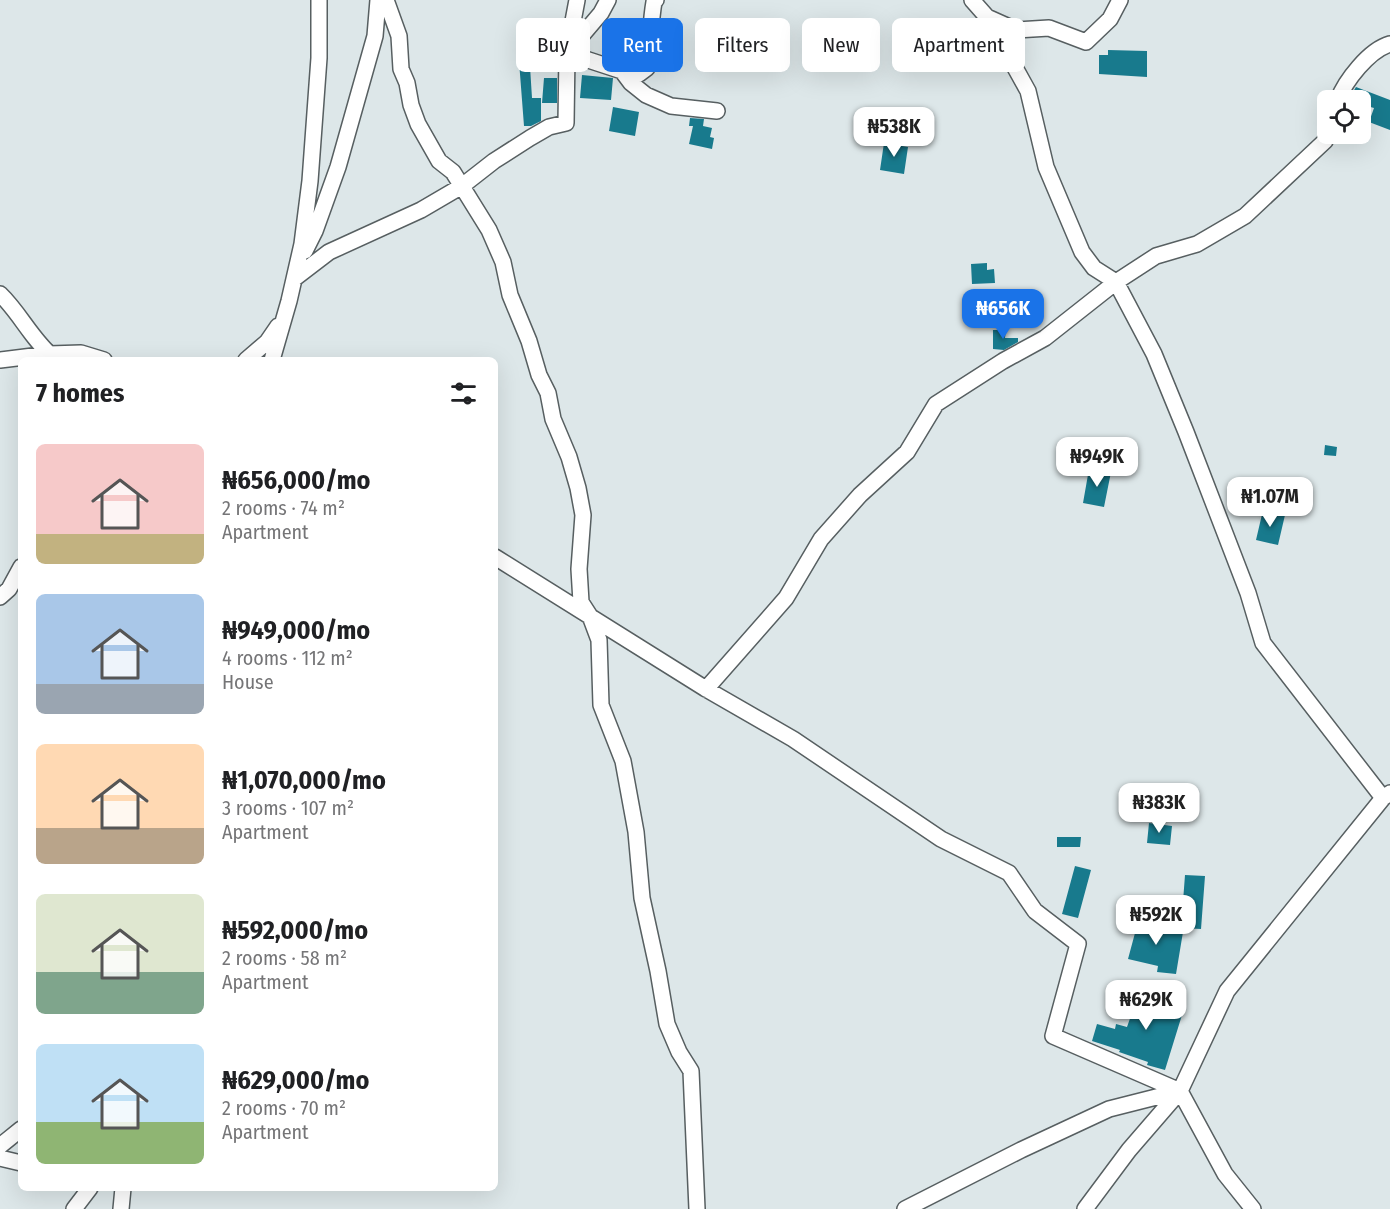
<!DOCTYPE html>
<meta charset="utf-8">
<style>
:root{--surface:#fff;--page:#f6f6f6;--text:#202124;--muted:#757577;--accent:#1a73e8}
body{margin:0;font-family:"Fira Sans Condensed",sans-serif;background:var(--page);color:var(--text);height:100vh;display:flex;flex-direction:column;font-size:22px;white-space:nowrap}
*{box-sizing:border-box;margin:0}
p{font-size:20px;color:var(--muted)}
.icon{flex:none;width:33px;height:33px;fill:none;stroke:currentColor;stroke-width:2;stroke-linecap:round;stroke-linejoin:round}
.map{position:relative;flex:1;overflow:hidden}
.sheet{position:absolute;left:18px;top:357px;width:480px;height:834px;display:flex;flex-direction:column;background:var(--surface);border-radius:9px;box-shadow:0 6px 24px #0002}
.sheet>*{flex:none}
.banner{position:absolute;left:516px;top:18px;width:570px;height:54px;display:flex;gap:12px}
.tools{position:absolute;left:1317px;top:90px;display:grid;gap:12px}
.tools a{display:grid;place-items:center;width:54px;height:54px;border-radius:9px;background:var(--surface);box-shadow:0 6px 24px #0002;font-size:30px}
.price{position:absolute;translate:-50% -51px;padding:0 14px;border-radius:12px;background:#fff;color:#222;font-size:20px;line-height:39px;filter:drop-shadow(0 2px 3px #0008)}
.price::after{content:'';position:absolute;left:50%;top:36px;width:18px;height:14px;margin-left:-9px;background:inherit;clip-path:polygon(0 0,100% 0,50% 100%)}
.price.selected{background:var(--accent);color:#fff}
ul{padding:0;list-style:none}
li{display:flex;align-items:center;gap:18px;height:150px;padding:0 18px}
li span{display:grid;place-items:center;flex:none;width:168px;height:120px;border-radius:9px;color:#555}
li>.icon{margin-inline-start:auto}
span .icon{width:72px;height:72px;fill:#fffc;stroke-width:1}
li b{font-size:26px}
h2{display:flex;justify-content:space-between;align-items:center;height:72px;padding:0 18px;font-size:26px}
.chip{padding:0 21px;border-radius:9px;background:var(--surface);box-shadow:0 6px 24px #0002;font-size:21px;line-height:54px}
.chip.selected{background:var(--accent);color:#fff}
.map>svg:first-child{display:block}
.building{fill:#187a8d}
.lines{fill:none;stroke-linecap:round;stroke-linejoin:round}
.street-casing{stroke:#575f61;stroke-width:18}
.street{stroke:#fff;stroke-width:15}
</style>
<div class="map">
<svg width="1390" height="1209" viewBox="0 0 1390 1209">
<rect width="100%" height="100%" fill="#dde7e9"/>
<path class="building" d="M 517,35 L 528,35 L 532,98 L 541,98 L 541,121 L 531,126 L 524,126 Z
M 547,36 L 560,37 L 557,57 L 545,56 Z
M 1108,50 L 1147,51 L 1147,77 L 1099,74 L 1099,55 L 1108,55 Z
M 582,75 L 613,78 L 611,100 L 580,98 Z
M 544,78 L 557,78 L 557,103 L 542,103 Z
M 1356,87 L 1390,100 L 1390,130 L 1369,122 L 1374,108 L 1360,104 L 1360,100 L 1348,100 Z
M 613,107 L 639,112 L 635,136 L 609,131 Z
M 690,118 L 704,119 L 703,126 L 712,128 L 710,137 L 714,138 L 712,149 L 689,144 L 693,126 L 689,126 Z
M 884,143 L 908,147 L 904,174 L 880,170 Z
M 987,263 L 987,270 L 994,269 L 995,283 L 972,284 L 971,264 Z
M 993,330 L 1006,330 L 1005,338 L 1018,338 L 1018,342 L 1004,350 L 993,349 Z
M 1325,445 L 1337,447 L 1336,456 L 1324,455 Z
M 1089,469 L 1111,472 L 1104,507 L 1083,503 Z
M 1263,510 L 1285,515 L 1278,545 L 1256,540 Z
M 1149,823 L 1172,826 L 1170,845 L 1147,843 Z
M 1057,837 L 1081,837 L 1080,847 L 1057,847 Z
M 1075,866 L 1091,870 L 1078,918 L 1062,914 Z
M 1185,875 L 1205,876 L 1201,929 L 1181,928 Z
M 1132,919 L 1155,922 L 1154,928 L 1183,932 L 1176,974 L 1157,972 L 1158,966 L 1128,959 L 1135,933 L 1130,933 Z
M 1139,993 L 1166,1003 L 1168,996 L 1186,1002 L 1165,1070 L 1147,1065 L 1148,1062 L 1119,1052 L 1120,1050 L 1092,1041 L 1097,1024 L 1115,1029 L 1116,1024 L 1127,1027 Z"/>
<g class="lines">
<defs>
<path id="street" d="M 386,0 L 399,36 L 401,69 L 407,83 L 411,105 L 418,124 L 439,161 L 453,172 L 489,230 L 503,262 L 510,295 L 529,341 L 539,375 L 548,393 L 553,419 L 569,457 L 578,488 L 583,515 L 579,569 L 581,602 L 590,616 L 599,640 L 601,705 L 623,761 L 636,832 L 642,898 L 658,971 L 667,1024 L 679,1052 L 691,1071 L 697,1209
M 608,0 L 601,13 L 567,53 L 622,71 L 631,83 L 646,95 L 671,106 L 717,111
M 972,0 L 987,17 L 1028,91 L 1046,167 L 1082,252 L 1094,268 L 1116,282 L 1154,354 L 1186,432 L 1248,593 L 1263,643 L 1383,798
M 987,17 L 1016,30 L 1049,28 L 1086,42 L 1110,19 L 1120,0
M 622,71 L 639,74 L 647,68 C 651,46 650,24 654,2 L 656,0
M 1338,100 C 1345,81 1369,50 1390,44
M 305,251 L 315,231 L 338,167 L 375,36 L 378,0
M 295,278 L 329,252 L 421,210 L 462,186 L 494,161 L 530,138 L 549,127 L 566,123 L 567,53 L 577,0
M 0,294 C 20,313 32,340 54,358
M 0,360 L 49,354 L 81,353 L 104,360
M 246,360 L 267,342 L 278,326
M 272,360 L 289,301 L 302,244 L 310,181 L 319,58 L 319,0
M 495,557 L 706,689 L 793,739 L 941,839 L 1009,873 L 1035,911 L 1078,944 L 1053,1036 L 1180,1091 L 1225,1174 L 1253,1209
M 0,597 L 9,589 L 21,567
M 706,689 L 786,598 L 821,539 L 860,495 L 907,452 L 936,404 L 1003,361 L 1045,338 L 1116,282 L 1156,256 L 1197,244 L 1245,216 L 1325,141 L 1328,133
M 0,1146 L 21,1129
M 0,1158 L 21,1163
M 74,1209 L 90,1188
M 121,1209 L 123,1188
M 905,1209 L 1021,1150 L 1109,1109 L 1180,1091
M 1085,1209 L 1129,1150 L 1180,1091 L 1227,991 L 1383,798 L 1390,793"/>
</defs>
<use href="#street" class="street-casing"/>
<use href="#street" class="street"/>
</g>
</svg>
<div class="tools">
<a><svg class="icon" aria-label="locate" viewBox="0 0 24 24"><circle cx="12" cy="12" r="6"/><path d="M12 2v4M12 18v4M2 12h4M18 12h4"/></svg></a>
</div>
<b class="price" style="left:894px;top:158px">₦538K</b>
<b class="price selected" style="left:1003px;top:340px">₦656K</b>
<b class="price" style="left:1097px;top:488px">₦949K</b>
<b class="price" style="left:1270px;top:528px">₦1.07M</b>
<b class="price" style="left:1159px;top:834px">₦383K</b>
<b class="price" style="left:1156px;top:946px">₦592K</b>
<b class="price" style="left:1146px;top:1031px">₦629K</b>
<div class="banner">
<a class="chip">Buy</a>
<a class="chip selected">Rent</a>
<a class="chip">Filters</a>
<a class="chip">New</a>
<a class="chip">Apartment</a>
</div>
<section class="sheet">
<h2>7 homes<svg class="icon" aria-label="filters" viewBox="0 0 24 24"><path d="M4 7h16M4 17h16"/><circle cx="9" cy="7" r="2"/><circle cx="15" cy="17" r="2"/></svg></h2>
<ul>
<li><span style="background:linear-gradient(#f6c9c9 75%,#c2b280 0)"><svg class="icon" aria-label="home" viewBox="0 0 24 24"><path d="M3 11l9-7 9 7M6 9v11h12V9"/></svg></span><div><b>₦656,000/mo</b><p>2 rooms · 74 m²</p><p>Apartment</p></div></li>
<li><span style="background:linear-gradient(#a9c7e8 75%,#9aa5b1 0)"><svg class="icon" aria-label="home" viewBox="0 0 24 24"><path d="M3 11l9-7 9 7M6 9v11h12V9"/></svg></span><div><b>₦949,000/mo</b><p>4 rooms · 112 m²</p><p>House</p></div></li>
<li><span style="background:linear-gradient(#ffd9b3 70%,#b9a48a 0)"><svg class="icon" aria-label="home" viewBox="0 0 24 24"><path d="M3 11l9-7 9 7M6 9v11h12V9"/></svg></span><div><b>₦1,070,000/mo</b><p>3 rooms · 107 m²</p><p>Apartment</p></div></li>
<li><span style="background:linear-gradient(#dfe7d0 65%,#7fa58c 0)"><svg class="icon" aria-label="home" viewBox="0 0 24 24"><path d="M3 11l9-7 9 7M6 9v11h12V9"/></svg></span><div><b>₦592,000/mo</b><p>2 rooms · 58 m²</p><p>Apartment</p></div></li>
<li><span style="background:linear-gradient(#bfe0f5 65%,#8fb573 0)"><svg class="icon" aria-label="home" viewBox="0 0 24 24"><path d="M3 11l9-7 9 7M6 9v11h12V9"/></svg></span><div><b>₦629,000/mo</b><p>2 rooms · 70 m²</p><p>Apartment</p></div></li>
</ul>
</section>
</div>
